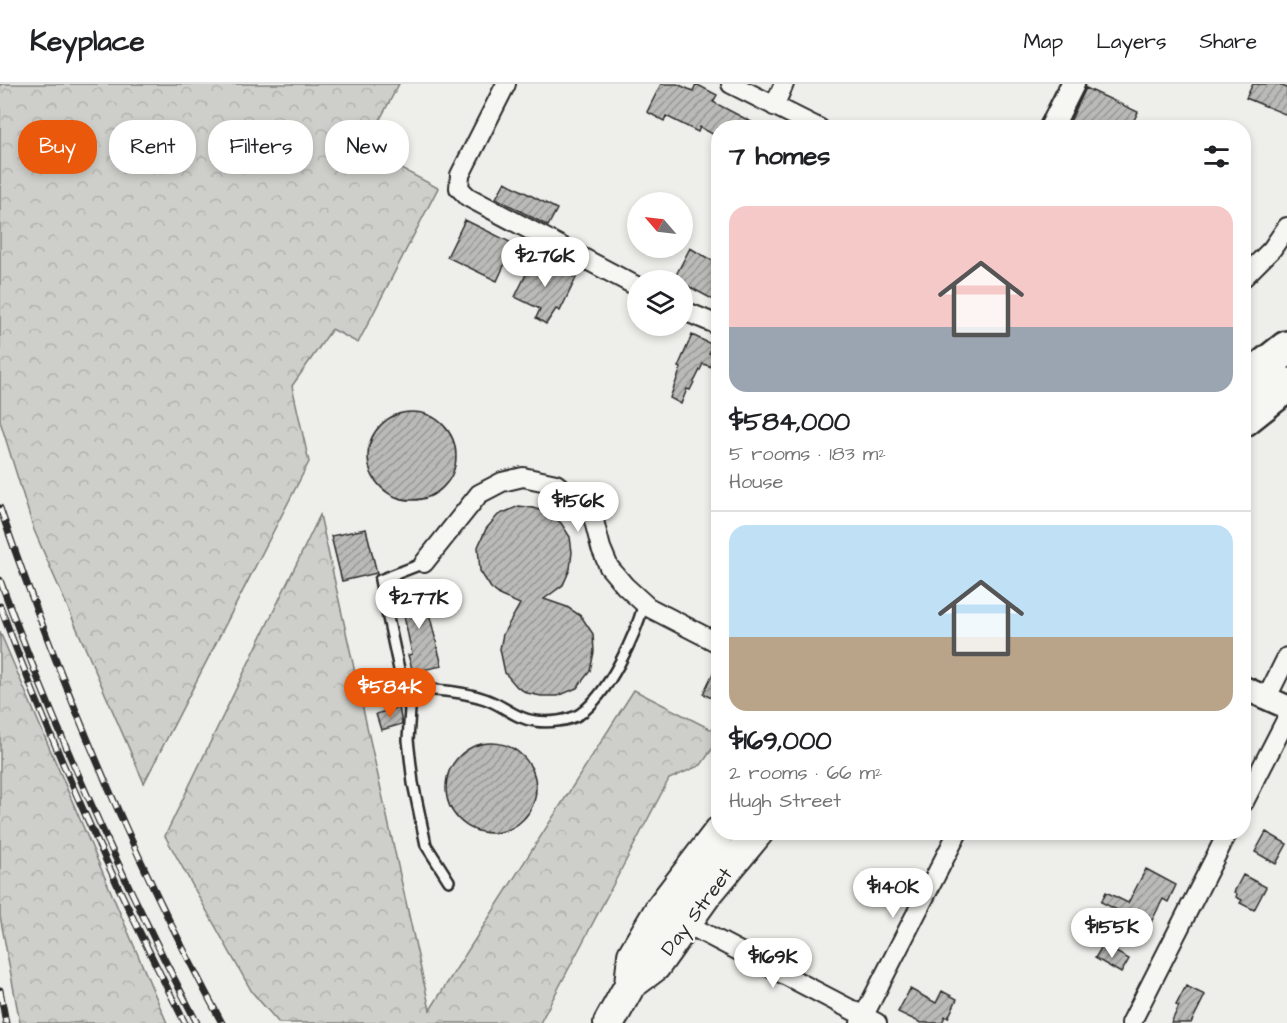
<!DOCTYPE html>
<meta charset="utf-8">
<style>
:root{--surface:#fff;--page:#f6f6f6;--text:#202124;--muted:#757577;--line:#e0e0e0;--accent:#ea580c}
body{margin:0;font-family:"Architects Daughter",sans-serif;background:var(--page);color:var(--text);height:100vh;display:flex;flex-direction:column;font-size:22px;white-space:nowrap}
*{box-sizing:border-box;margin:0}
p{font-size:20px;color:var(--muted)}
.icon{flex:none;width:33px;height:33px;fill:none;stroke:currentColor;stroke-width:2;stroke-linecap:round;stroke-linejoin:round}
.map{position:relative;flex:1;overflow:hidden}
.panel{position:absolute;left:711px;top:36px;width:540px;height:720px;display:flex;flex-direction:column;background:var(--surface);border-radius:24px;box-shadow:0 3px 9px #0003}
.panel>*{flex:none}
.top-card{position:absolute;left:18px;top:36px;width:570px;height:54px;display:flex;gap:12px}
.needle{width:39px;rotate:298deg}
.fabs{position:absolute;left:627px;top:108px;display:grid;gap:12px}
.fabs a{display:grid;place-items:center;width:66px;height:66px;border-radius:50%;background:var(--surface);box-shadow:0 3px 9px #0003;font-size:30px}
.price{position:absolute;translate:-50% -51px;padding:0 14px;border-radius:21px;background:#fff;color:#222;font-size:20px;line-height:39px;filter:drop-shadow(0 2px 3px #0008)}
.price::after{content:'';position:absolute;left:50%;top:36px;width:18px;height:14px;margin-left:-9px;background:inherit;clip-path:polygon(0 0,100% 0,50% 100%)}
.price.selected{background:var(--accent);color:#fff}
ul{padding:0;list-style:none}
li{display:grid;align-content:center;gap:12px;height:318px;padding:0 18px}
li+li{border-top:2px solid var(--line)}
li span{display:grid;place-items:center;height:186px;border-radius:18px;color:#555}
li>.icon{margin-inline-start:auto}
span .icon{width:108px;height:108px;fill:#fffc;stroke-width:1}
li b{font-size:26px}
h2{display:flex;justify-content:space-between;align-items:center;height:72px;padding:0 18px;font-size:26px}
.pill{padding:0 21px;border-radius:24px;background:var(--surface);box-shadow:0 3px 9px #0003;font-size:21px;line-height:54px}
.pill.selected{background:var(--accent);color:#fff}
header{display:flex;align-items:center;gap:36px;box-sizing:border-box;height:84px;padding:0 30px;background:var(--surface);border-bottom:2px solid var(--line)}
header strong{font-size:28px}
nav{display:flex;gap:33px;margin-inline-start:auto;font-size:21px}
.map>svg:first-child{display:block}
.forest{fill:url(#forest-crowns);stroke:#7c7c7a;stroke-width:1.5}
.building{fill:url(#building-hatch);stroke:#2b2b2b;stroke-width:1.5}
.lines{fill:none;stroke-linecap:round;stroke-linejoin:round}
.service-casing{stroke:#2b2b2b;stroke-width:14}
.minor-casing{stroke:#2b2b2b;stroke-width:22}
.tertiary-casing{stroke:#2b2b2b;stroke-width:27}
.primary-casing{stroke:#2b2b2b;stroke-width:34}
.motorway-casing{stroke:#2b2b2b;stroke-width:38}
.service{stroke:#f6f6f2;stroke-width:9}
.minor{stroke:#f6f6f2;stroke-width:18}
.tertiary{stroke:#f6f6f2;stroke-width:22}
.primary{stroke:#f6f6f2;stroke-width:30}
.motorway{stroke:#f6f6f2;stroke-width:33}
.rail-casing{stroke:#2b2b2b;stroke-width:7}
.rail{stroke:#f6f6f2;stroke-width:4.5;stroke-dasharray:14;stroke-linecap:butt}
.labels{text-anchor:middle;stroke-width:4.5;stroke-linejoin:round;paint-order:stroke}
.street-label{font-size:20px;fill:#2b2b2b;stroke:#f6f6f2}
</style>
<header>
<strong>Keyplace</strong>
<nav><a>Map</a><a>Layers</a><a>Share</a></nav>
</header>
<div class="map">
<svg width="1287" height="939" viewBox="0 0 1287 939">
<defs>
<pattern id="forest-crowns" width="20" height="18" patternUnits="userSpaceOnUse" patternTransform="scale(1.5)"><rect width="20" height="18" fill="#cececa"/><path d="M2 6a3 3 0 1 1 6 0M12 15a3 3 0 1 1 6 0" fill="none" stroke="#b1b1ae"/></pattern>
<pattern id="building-hatch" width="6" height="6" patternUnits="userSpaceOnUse" patternTransform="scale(1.5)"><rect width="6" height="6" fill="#babab7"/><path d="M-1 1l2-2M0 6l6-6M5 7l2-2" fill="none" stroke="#979795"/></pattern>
</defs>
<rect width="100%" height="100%" fill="#eeeeea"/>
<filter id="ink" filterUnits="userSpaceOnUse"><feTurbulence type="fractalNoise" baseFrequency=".0167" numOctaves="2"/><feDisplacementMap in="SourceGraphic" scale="12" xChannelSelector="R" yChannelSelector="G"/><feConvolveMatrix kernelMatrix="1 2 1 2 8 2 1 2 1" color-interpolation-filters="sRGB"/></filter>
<g filter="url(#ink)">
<path class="forest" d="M 0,0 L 399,0 L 364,65 L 438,104 L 358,259 L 332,245 L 292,302 L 309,378 L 144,699 L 34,446 L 0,337 Z
M 320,431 L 430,926 L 634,606 L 718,649 L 718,657 L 701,681 L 669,695 L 540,939 L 279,939 L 252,908 L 165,752 Z
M 0,548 L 167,939 L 20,939 L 0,832 Z"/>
<path class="building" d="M 661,0 L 677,0 L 693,7 L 696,0 L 717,11 L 713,18 L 763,44 L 718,44 L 718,53 L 700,43 L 698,48 L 666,32 L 664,37 L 647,28 Z
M 1253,0 L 1278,0 L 1287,4 L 1287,31 L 1246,14 Z
M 1086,4 L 1138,28 L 1130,44 L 1067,44 Z
M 505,98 L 557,125 L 548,142 L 496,114 Z
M 465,136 L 514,160 L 497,197 L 447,173 Z
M 690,164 L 718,180 L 718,207 L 714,216 L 682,199 L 682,196 L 674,195 Z
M 535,172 L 576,194 L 560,227 L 556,225 L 546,240 L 536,234 L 540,225 L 515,213 Z
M 692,251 L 713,261 L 709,269 L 717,272 L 712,283 L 703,280 L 690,306 L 687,305 L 681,320 L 670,314 L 681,284 L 678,283 Z
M368 372a44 44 0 1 1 88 0a44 44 0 1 1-88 0Z
M 519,422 L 533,424 L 548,429 L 561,439 L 570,453 L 572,468 L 570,485 L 563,501 L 544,515 L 567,523 L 581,532 L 593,550 L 594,568 L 590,587 L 577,604 L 558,612 L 541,612 L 527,609 L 517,603 L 505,589 L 500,565 L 503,550 L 520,520 L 501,512 L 491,504 L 480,487 L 478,463 L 486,445 L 498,431 Z
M 366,445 L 377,489 L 342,497 L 331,452 Z
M 423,504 L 442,582 L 413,588 L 408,571 L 412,570 L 403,527 L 399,529 L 394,510 Z
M 718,579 L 718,617 L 703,610 Z
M 399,623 L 402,640 L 381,646 L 376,630 Z
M446 704a45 45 0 1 1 90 0a45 45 0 1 1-90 0Z
M 1266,748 L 1287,760 L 1276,780 L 1255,768 Z
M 1146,785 L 1176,801 L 1168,818 L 1163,815 L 1149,842 L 1101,818 L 1106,808 L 1128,819 Z
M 1243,791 L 1266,803 L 1254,826 L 1240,819 L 1242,816 L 1236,813 L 1237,810 L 1234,808 Z
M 1103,861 L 1129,875 L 1121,889 L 1095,874 Z
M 1186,902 L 1205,911 L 1191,939 L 1171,939 L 1179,922 L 1176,921 Z
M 910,905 L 936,919 L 942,907 L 957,915 L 948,934 L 945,932 L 942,939 L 921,939 L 898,928 Z"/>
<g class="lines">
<defs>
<path id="service" d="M 424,479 L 380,496 L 403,604 C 431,606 459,606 485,615 C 503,621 516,635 535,637 C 549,639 569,637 580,630 C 609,609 635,553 644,519
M 403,604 L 410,625 L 408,656 L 413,699 L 426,761 L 449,797"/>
<path id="minor" d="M 506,0 L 460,91 L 459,104 L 468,113 L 638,203
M 731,0 L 819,44
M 774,22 L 784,0
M 1244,193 L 1272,165 L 1287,143
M 682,226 L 718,241
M 424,479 L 479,410 L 502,398 L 523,393 L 556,400 L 578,417 L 593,433 L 601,464 L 609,483 L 625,502 L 648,523 L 718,559
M 1267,613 L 1287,573
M 1244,718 L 1287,634
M 685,839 L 877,939
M 860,939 L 958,748
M 1131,939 L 1228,748"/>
<path id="tertiary" d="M 1051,44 L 1073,0
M 1244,604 L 1287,623"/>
<path id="primary" d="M 630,901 L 655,882 L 705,812 L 758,748
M 609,939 L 630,901 L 633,871 L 661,824 L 719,748"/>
<path id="motorway" d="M 1244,298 L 1287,264
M 1244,335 L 1287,301"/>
</defs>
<use href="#service" class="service-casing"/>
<use href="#minor" class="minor-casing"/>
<use href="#tertiary" class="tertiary-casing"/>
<use href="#primary" class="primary-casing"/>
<use href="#motorway" class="motorway-casing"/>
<use href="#service" class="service"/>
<use href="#minor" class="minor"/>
<use href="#tertiary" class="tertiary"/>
<use href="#primary" class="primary"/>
<use href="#motorway" class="motorway"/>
<defs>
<path id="rail" d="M 0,424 C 61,600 133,775 222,939
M 0,496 C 56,648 122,796 197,939
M 0,522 C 53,665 116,804 185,939
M 0,906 L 6,939"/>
</defs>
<use href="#rail" class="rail-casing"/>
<use href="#rail" class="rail"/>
</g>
</g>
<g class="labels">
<g class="street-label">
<text transform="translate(696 827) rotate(-53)" y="7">Day Street</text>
</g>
</g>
</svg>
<div class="fabs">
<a><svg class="needle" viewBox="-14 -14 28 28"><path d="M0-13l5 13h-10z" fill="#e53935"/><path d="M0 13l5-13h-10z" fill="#757577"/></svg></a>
<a><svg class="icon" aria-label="layers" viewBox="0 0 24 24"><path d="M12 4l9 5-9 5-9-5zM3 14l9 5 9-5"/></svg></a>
</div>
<b class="price" style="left:545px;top:204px">$276K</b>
<b class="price" style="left:578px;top:449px">$156K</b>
<b class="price" style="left:419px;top:546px">$277K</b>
<b class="price selected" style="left:390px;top:635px">$584K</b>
<b class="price" style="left:893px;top:835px">$140K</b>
<b class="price" style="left:1112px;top:875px">$155K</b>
<b class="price" style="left:773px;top:905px">$169K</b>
<div class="top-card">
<a class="pill selected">Buy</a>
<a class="pill">Rent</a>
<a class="pill">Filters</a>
<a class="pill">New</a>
</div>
<section class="panel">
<h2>7 homes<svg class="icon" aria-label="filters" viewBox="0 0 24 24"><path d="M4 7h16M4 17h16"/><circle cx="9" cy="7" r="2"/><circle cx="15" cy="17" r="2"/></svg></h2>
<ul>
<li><span style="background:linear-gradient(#f6c9c9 65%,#9aa5b1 0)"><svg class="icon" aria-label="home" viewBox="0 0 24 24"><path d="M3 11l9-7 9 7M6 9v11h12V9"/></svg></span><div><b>$584,000</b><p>5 rooms · 183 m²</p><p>House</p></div></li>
<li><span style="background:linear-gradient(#bfe0f5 60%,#b9a48a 0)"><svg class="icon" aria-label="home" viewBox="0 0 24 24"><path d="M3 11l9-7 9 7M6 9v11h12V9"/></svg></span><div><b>$169,000</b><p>2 rooms · 66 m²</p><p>Hugh Street</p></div></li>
</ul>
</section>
</div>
